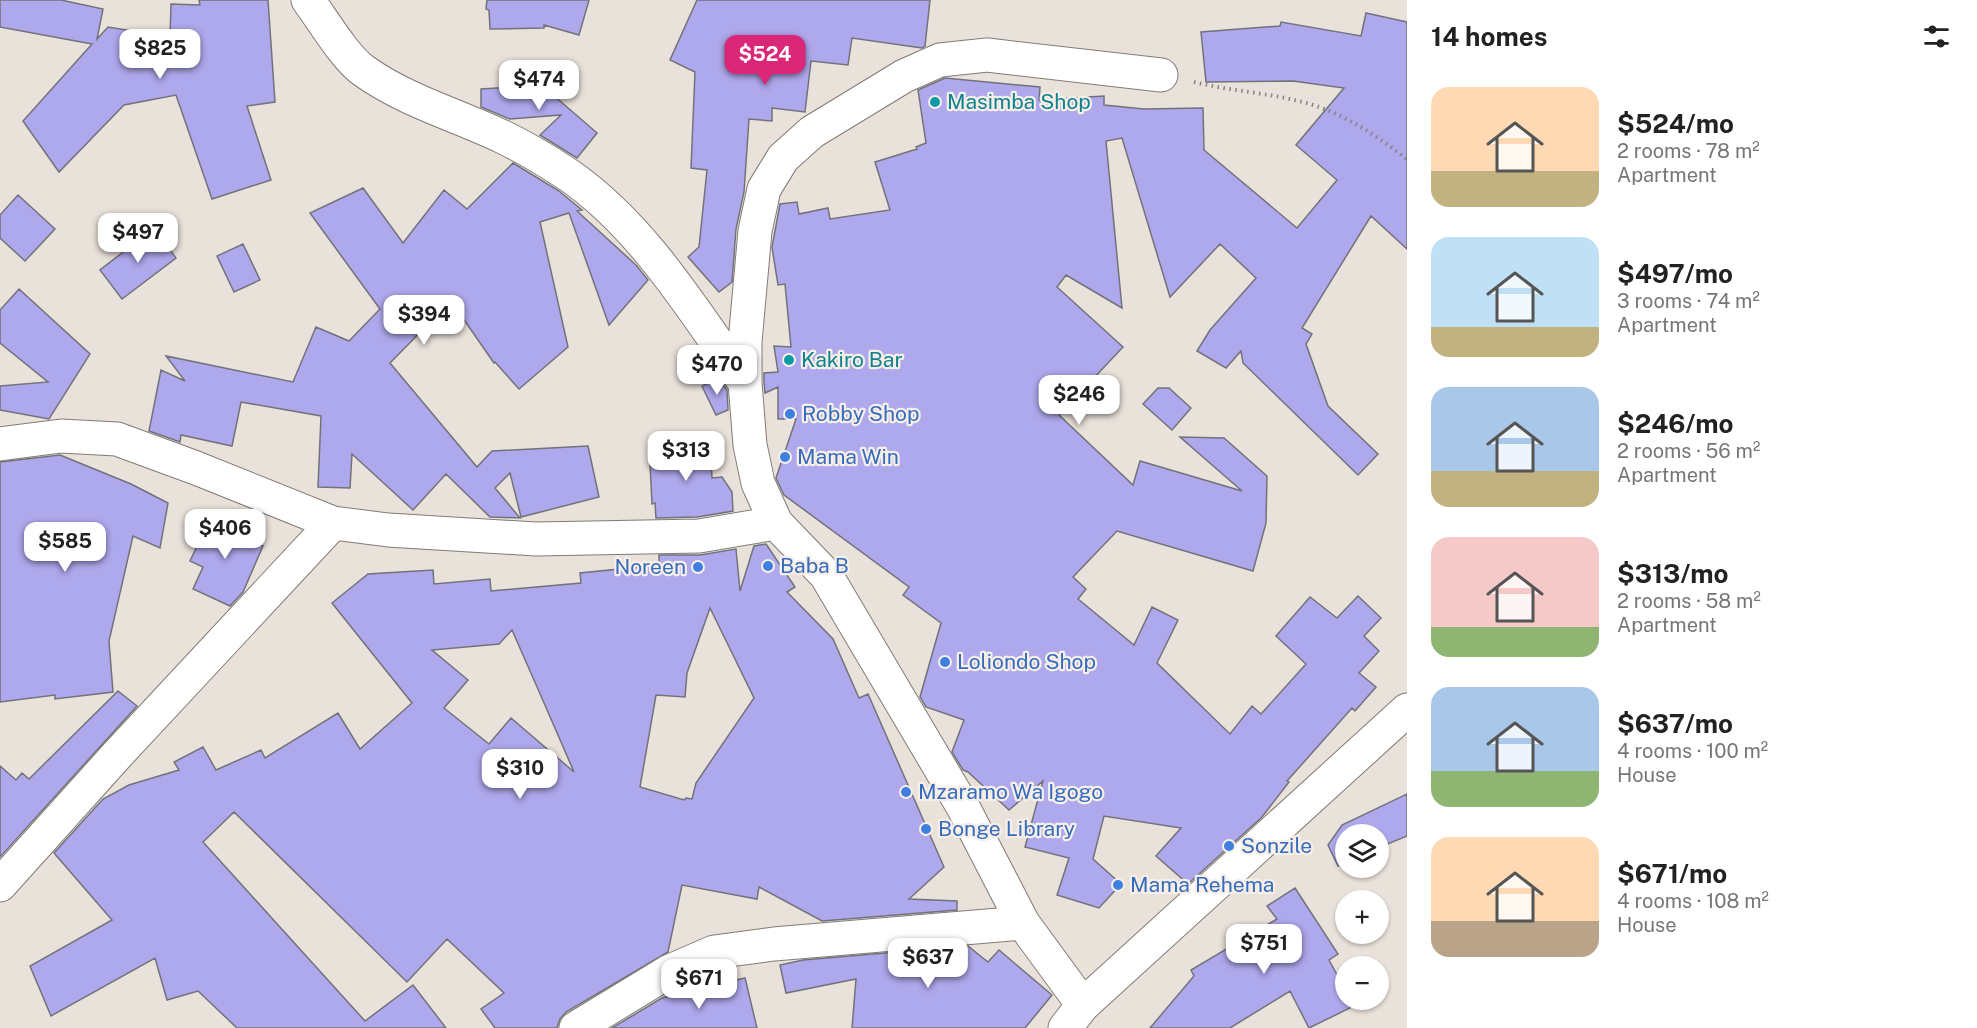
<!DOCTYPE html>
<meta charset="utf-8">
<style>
:root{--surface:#fff;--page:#f2f2f2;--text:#222;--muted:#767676;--accent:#db2777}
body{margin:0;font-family:"Public Sans",sans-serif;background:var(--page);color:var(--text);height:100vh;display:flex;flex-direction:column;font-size:22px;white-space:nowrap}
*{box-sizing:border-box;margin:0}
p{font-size:20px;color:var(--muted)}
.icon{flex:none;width:33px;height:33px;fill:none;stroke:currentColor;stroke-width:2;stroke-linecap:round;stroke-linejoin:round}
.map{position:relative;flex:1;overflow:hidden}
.side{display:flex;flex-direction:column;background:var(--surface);width:570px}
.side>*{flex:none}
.controls{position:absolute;left:1335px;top:824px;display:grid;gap:12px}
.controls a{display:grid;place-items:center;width:54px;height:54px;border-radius:50%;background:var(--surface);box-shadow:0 2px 4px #0004;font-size:30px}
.price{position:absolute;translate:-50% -51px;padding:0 14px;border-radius:12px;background:#fff;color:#222;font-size:20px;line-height:39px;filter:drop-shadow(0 2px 3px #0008)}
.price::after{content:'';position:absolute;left:50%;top:36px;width:18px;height:14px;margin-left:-9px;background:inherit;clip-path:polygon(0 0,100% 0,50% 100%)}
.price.on{background:var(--accent);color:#fff}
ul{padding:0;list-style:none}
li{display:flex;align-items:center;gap:18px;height:150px;padding:0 24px}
li span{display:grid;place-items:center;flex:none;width:168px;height:120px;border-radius:18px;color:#555}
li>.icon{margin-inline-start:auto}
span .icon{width:72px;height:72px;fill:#fffc;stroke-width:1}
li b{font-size:26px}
h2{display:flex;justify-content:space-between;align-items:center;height:72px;padding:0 24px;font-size:26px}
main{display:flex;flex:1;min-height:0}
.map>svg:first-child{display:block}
.building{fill:#aea8ec;stroke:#72727b;stroke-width:1.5;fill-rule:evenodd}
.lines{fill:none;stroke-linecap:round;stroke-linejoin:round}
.minor-casing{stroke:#827b74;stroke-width:35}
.path{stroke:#88837e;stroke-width:4;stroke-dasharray:1.5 4.5;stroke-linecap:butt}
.minor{stroke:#fff;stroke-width:33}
.culture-dot{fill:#0f9aa8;stroke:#f7efe7;stroke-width:2}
.shop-dot{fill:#3f7fe0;stroke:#f7efe7;stroke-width:2}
.labels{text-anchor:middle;stroke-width:4.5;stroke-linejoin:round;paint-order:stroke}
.culture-label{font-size:21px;fill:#0d838f;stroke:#f7efe7;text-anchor:start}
.shop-label{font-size:21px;fill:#366cbe;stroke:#f7efe7;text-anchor:start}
</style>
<main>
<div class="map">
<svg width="1407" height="1028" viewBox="0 0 1407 1028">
<rect width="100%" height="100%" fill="#e9e2da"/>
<path class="building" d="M 0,0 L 61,0 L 103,9 L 97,39 L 108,27 L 170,37 L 171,4 L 200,5 L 199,0 L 268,0 L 275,102 L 247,106 L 271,180 L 212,199 L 176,95 L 124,105 L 59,172 L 23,121 L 92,44 L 0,27 Z
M 487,0 L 589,0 L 579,35 L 544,25 L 544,28 L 490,29 L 489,10 L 486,9 Z
M 697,0 L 930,0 L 925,46 L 922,48 L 852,38 L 848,65 L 811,61 L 805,112 L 772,108 L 772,121 L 749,119 L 744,192 L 736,229 L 732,282 L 719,292 L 688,257 L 699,247 L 707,170 L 691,168 L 695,72 L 670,60 Z
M 1366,13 L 1407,22 L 1407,249 L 1371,216 L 1302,328 L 1312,334 L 1306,344 L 1328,406 L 1378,454 L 1358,475 L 1243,363 L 1241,351 L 1226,368 L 1197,351 L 1210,330 L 1256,278 L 1220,244 L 1170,297 L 1122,138 L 1106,141 L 1122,308 L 1066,275 L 1057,287 L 1123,347 L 1059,415 L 1133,485 L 1140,461 L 1242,491 L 1180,437 L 1224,438 L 1267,476 L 1266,523 L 1253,571 L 1117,531 L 1073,577 L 1086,589 L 1078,599 L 1134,645 L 1152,607 L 1178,620 L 1157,663 L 1230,734 L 1252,706 L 1261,714 L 1306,664 L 1276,636 L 1310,597 L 1337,618 L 1358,596 L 1381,618 L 1364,636 L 1379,651 L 1359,673 L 1376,687 L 1355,711 L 1352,708 L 1287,781 L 1289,782 L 1262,817 L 1188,884 L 1156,856 L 1181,828 L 1104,816 L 1093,859 L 1121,884 L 1099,908 L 1057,895 L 1069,858 L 1025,847 L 1043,781 L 1009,810 L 968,772 L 963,770 L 952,752 L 964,720 L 926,707 L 920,697 L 941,623 L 903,595 L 909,587 L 784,495 L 776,478 L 796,419 L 778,419 L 778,387 L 765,393 L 764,382 L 764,373 L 778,372 L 774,346 L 791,347 L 785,284 L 778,285 L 772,247 L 780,204 L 797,202 L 799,214 L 828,208 L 830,219 L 890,210 L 875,162 L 917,149 L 916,147 L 926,143 L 918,90 L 945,78 L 1040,87 L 1039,100 L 1104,96 L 1104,105 L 1144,109 L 1203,108 L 1204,150 L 1297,228 L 1337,180 L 1296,145 L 1344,88 L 1293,81 L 1206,82 L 1201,32 L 1280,26 L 1281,22 L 1361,36 Z
M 515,62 L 597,133 L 577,158 L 540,135 L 561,115 L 510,119 L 481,107 L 481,89 L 512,87 Z
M 513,163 L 559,191 L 582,210 L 577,211 L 636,265 L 648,280 L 609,325 L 569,213 L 540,222 L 568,347 L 519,389 L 495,362 L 494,363 L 451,301 L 390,363 L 477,467 L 492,451 L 588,446 L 599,497 L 521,517 L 510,473 L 495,488 L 520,518 L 490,517 L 446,474 L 413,510 L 352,454 L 350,488 L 318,487 L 321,416 L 241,402 L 232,446 L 181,435 L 180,442 L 149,431 L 161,370 L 185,381 L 166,356 L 293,382 L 316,327 L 349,341 L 380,309 L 310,213 L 363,188 L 403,243 L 444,190 L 467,209 Z
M 18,195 L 55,229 L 25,261 L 0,238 L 0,215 Z
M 154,228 L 176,258 L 122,299 L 100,270 Z
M 243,244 L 260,280 L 234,292 L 217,256 Z
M 19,289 L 90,354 L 49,419 L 0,410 L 0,386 L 48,382 L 0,343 L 0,310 Z
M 718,378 L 727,390 L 728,410 L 716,415 L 702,386 Z
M 1158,388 L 1169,388 L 1191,408 L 1172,430 L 1143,404 Z
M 697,440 L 711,460 L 712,478 L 722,477 L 732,492 L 733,511 L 697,517 L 656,518 L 655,503 L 652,504 L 649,442 Z
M 60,455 L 131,484 L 168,503 L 160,548 L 133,536 L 109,641 L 113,692 L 55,699 L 55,695 L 0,702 L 0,462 Z
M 213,513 L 249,530 L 245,538 L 263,546 L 243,592 L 230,606 L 193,589 L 203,567 L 190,561 Z
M 766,544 L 795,587 L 787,592 L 833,639 L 859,698 L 868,694 L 944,867 L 909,899 L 957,901 L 957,910 L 822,921 L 759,887 L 757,899 L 682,885 L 668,952 L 566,1012 L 560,1019 L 557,1028 L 495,1028 L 481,1009 L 504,993 L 447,939 L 407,982 L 234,812 L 203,842 L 365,1021 L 413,985 L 446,1028 L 237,1028 L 198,991 L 167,1000 L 155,958 L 51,1016 L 30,966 L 112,920 L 54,853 L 103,799 L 129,785 L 179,770 L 174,762 L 203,747 L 216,770 L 261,750 L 265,758 L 338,713 L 360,749 L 412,703 L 332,603 L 368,574 L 433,570 L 434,584 L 490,579 L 491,591 L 581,583 L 580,573 L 659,565 L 659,555 L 700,555 L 736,549 L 740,591 L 754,546 ZM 710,608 L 754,698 L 696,783 L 692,799 L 686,798 L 684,800 L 640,787 L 656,695 L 685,697 L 687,673 ZM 512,630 L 541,696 L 574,772 L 511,718 L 489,744 L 444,708 L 468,680 L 432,650 L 499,644 Z
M 118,691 L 137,706 L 0,857 L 0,766 L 16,780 L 22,773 L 29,779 Z
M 1407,794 L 1407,836 L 1378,848 L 1378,834 L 1346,834 L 1346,863 L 1338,866 L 1328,845 L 1342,825 Z
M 1295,888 L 1338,954 L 1329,960 L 1346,991 L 1346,999 L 1350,999 L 1354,1006 L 1309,1028 L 1290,991 L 1230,1028 L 1150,1028 L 1194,976 L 1191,970 L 1277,919 L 1267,906 Z
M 968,946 L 988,962 L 999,950 L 1052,995 L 1025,1028 L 852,1028 L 856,979 L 786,993 L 780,965 L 803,960 Z
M 745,978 L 757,1028 L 612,1028 L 662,998 Z"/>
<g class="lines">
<defs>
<path id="minor" d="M 308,0 C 323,20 345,58 364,71 C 406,101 457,115 503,137 C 526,148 549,162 570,176 C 644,228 693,310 745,383
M 0,444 L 61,436 L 117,439 L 196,468 L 333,523 L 388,530 L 536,539 L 699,536 L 776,523
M 0,885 L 116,756 L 333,523
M 1083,1005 L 1023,923 L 962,805 L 826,575 L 776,523 L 758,483 L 750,445 L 745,383 L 745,342 L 755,231 L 764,189 L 783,158 L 812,132 L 904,76 L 940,60 L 987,55 L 1161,75
M 576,1028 L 668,972 L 714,952 L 774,944 L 1023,923
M 1065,1028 L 1083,1005 L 1407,710"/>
</defs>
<use href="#minor" class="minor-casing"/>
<path class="path" d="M 1194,82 C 1234,92 1277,93 1316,106 C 1350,117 1379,138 1407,159"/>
<use href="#minor" class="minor"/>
</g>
<g class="culture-dot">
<circle cx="935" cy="102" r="6"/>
<circle cx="789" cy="360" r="6"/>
</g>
<g class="shop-dot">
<circle cx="790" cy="414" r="6"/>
<circle cx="785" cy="457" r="6"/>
<circle cx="768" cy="566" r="6"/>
<circle cx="698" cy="567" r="6"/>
<circle cx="945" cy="662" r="6"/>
<circle cx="906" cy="792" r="6"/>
<circle cx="926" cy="829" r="6"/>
<circle cx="1229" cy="846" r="6"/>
<circle cx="1118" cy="885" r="6"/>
</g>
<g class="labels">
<g class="culture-label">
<text x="947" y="109">Masimba Shop</text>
<text x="801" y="367">Kakiro Bar</text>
</g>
<g class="shop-label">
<text x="802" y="421">Robby Shop</text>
<text x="797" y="464">Mama Win</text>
<text x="780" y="573">Baba B</text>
<text x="686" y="574" text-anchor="end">Noreen</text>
<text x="957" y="669">Loliondo Shop</text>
<text x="918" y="799">Mzaramo Wa Igogo</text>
<text x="938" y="836">Bonge Library</text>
<text x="1241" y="853">Sonzile</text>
<text x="1130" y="892">Mama Rehema</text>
</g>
</g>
</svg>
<div class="controls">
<a><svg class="icon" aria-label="layers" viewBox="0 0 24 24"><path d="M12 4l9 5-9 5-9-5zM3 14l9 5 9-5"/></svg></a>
<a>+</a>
<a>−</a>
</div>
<b class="price" style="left:160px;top:80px">$825</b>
<b class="price on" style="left:765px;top:86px">$524</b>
<b class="price" style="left:539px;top:111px">$474</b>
<b class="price" style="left:138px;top:264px">$497</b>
<b class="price" style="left:424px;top:346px">$394</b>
<b class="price" style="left:717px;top:396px">$470</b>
<b class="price" style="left:1079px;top:426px">$246</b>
<b class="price" style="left:686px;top:482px">$313</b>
<b class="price" style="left:225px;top:560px">$406</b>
<b class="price" style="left:65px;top:573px">$585</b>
<b class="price" style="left:520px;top:800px">$310</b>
<b class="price" style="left:1264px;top:975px">$751</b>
<b class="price" style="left:928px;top:989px">$637</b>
<b class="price" style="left:699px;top:1010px">$671</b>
</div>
<section class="side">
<h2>14 homes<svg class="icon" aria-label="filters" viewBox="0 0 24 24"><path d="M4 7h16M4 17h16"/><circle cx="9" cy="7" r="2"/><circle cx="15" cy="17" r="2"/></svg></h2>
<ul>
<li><span style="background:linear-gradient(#ffd9b3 70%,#c2b280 0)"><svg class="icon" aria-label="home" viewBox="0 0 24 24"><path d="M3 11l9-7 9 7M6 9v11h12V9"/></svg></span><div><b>$524/mo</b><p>2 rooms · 78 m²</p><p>Apartment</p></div></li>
<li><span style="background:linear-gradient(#bfe0f5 75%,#c2b280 0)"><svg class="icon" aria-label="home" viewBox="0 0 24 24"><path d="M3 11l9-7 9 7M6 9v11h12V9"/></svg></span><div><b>$497/mo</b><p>3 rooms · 74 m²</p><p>Apartment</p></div></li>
<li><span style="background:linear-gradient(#a9c7e8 70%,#c2b280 0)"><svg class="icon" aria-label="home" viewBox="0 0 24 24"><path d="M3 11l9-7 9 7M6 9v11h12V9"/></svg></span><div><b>$246/mo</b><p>2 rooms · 56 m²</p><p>Apartment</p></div></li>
<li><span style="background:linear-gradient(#f6c9c9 75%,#8fb573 0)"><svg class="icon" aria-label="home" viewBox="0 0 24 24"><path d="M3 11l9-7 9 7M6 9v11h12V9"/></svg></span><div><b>$313/mo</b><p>2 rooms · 58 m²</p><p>Apartment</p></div></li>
<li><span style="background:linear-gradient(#a9c7e8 70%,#8fb573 0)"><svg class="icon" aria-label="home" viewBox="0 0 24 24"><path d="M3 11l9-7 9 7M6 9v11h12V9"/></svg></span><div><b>$637/mo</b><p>4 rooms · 100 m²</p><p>House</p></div></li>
<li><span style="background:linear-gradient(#ffd9b3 70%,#b9a48a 0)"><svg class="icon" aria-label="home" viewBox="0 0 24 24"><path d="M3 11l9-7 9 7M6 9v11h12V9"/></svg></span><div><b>$671/mo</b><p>4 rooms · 108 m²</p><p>House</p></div></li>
</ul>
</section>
</main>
